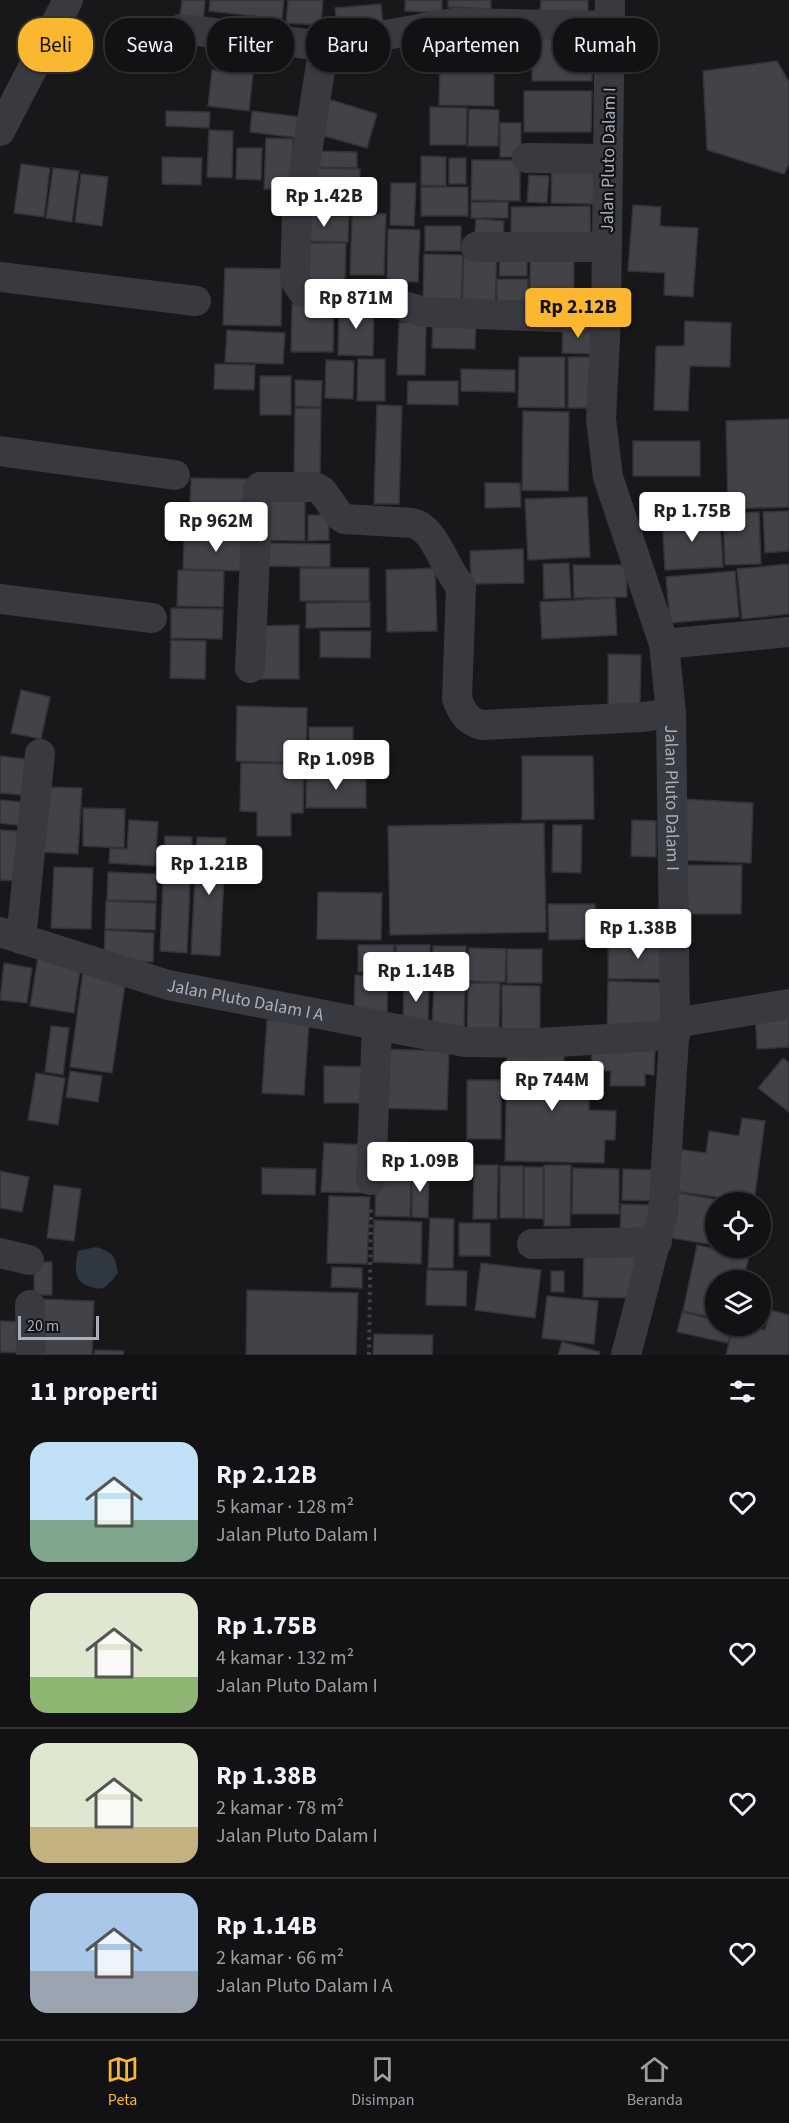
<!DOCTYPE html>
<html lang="id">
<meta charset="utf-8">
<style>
:root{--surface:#121214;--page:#1b1b1d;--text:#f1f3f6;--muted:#9c9ea0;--line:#313234;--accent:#fbb730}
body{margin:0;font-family:"Source Sans 3",sans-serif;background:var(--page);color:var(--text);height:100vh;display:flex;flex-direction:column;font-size:22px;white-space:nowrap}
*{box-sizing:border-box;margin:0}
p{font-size:20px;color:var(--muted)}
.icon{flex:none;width:33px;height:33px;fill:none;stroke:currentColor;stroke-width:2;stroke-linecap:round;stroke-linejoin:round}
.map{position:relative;height:1355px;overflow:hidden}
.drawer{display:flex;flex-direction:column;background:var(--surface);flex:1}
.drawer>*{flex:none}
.top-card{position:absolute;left:18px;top:18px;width:753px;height:54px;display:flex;gap:12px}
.fabs{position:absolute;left:705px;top:1192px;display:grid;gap:12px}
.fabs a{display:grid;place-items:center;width:66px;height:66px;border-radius:50%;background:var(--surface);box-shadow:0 2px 4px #0004,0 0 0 2px var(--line);font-size:30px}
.scale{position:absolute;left:18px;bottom:15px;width:81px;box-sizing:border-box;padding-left:6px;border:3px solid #aaafbb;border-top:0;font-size:16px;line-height:21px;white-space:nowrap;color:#aaafbb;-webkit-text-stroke:4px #131316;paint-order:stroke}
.price{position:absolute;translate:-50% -51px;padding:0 14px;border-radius:6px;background:#fff;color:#222;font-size:20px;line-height:39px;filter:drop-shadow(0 2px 3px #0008)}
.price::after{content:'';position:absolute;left:50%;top:36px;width:18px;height:14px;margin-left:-9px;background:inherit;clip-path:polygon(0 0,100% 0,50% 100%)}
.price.selected{background:var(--accent);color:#111}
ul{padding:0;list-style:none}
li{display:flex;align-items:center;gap:18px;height:150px;padding:0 30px}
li+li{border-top:2px solid var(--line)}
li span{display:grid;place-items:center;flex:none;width:168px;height:120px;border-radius:18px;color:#555}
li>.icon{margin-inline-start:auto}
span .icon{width:72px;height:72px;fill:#fffc;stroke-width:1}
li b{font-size:26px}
h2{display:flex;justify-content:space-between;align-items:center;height:72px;padding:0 30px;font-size:26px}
.tag{padding:0 21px;border-radius:24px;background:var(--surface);box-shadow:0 2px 4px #0004,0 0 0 2px var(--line);font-size:21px;line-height:54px}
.tag.selected{background:var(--accent);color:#111}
.dock{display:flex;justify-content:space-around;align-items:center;height:84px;border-top:2px solid var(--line);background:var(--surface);font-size:16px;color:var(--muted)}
.dock a{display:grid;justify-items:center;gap:3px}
.dock .selected{color:var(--accent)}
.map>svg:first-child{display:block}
.water{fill:#2d3840}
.building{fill:#424348;stroke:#323237;stroke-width:1.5}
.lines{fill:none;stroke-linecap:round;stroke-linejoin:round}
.path{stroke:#3f4147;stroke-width:4;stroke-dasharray:3 4.5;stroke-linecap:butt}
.street{stroke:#393a40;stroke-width:30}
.labels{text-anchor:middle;stroke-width:4.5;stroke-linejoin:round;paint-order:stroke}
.street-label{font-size:18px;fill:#aaafbb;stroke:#131316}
</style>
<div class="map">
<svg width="789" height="1355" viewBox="0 0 789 1355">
<rect width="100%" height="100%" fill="#18181b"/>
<path class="water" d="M 96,1247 C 114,1253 115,1255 118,1273 C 114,1277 110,1284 105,1287 C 100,1290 95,1288 91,1287 C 72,1282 75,1266 78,1251 Z"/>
<path class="building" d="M 182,0 L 205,0 L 203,26 L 179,23 Z
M 210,0 L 284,0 L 282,19 L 209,11 Z
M 288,0 L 323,0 L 321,25 L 286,23 Z
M 405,0 L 442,0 L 442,13 L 405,11 Z
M 448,0 L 491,0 L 491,9 L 448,7 Z
M 541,0 L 588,0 L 588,12 L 540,11 Z
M 381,4 L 384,34 L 338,38 L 335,8 Z
M 495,26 L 495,59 L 454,59 L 453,27 Z
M 591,27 L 592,81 L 532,81 L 532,28 Z
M 777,61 L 789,82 L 789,164 L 784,174 L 707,150 L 703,71 Z
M 440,63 L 494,63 L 494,106 L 439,105 Z
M 212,70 L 253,74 L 249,111 L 208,106 Z
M 524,91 L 592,91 L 591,132 L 524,132 Z
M 328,99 L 377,114 L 367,148 L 317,134 Z
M 430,107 L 467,108 L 466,145 L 430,145 Z
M 469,109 L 499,110 L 498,146 L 468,146 Z
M 166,111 L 210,112 L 209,128 L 166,126 Z
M 252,111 L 308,118 L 306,139 L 250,132 Z
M 500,123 L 521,123 L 521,157 L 500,157 Z
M 209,130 L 233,131 L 232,178 L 207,177 Z
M 266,138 L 293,139 L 291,190 L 264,189 Z
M 237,148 L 262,148 L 261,180 L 236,179 Z
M 313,151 L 357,152 L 357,168 L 312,167 Z
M 421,156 L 446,157 L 446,186 L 421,185 Z
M 162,157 L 202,158 L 201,185 L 162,184 Z
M 449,158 L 466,158 L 466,184 L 449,184 Z
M 472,160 L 520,160 L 520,201 L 471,200 Z
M 552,162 L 594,163 L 594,204 L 551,203 Z
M 21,164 L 50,168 L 44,217 L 14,213 Z
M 53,168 L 79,171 L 72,222 L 46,218 Z
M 312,168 L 360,169 L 359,201 L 312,200 Z
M 81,174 L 108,177 L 102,226 L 75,222 Z
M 529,175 L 549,176 L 547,203 L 527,202 Z
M 391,183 L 416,183 L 414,226 L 390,225 Z
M 421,187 L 468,187 L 468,216 L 421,216 Z
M 471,202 L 508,202 L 508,218 L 471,218 Z
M 633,205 L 661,207 L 660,226 L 698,228 L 693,297 L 664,295 L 665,273 L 628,271 Z
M 590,206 L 591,245 L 511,246 L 511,207 Z
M 352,213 L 386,214 L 384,275 L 350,275 Z
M 301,215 L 349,216 L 348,242 L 300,241 Z
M 476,219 L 504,221 L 503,243 L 474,242 Z
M 425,226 L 461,226 L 461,251 L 425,251 Z
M 388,229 L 420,230 L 418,282 L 387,281 Z
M 301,243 L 346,243 L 345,284 L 301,284 Z
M 464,247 L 497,249 L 495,311 L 462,310 Z
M 530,247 L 574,247 L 574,313 L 530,313 Z
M 500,248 L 527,248 L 527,276 L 499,276 Z
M 424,254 L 463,255 L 461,304 L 423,303 Z
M 225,268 L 282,269 L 281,326 L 223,325 Z
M 497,279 L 528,279 L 528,312 L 497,312 Z
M 292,304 L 334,304 L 333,352 L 291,352 Z
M 339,304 L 374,305 L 373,356 L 338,355 Z
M 433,317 L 476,317 L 475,349 L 432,348 Z
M 685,321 L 731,323 L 730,367 L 690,366 L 688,411 L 654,410 L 656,346 L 684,346 Z
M 399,322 L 426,323 L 425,375 L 397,375 Z
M 563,323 L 593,324 L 593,354 L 562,353 Z
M 227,330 L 285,333 L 283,364 L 225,362 Z
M 519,357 L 565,357 L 565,408 L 518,407 Z
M 568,357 L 593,357 L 592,408 L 568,408 Z
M 358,359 L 385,359 L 385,401 L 357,401 Z
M 326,360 L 354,361 L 353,399 L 325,398 Z
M 215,364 L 255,365 L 254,390 L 214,389 Z
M 461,369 L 515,370 L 515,392 L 461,391 Z
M 260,376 L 291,376 L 291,415 L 260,415 Z
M 295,380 L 322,381 L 321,407 L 295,406 Z
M 408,381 L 458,381 L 458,405 L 407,404 Z
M 377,405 L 402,406 L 399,504 L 374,504 Z
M 295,408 L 321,408 L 320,478 L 294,477 Z
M 523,411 L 569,412 L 568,491 L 522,490 Z
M 789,419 L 789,507 L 728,509 L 726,421 Z
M 633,441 L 700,441 L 700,476 L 633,476 Z
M 191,478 L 250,479 L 250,507 L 190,506 Z
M 485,483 L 520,483 L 521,507 L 485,508 Z
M 264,492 L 305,493 L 305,541 L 263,540 Z
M 587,497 L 590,557 L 528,560 L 525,499 Z
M 190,508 L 237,509 L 236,533 L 190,532 Z
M 789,511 L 789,551 L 765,553 L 763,512 Z
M 759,512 L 761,564 L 725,565 L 723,514 Z
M 308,515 L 329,515 L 329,540 L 308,541 Z
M 720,516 L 723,567 L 665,570 L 662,519 Z
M 184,535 L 249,537 L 247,571 L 183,569 Z
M 263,543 L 330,544 L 330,567 L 263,566 Z
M 523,549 L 524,583 L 471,584 L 470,551 Z
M 569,563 L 571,598 L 544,599 L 543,564 Z
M 789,564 L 789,614 L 742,619 L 737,569 Z
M 573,565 L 626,565 L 627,597 L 574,598 Z
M 300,568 L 369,568 L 369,601 L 300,601 Z
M 435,568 L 437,631 L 387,632 L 386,570 Z
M 178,570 L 224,571 L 223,607 L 177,606 Z
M 735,571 L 739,617 L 670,623 L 666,577 Z
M 615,598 L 617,635 L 542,639 L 540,602 Z
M 370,602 L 370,627 L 306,628 L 306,603 Z
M 171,608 L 223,609 L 222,639 L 171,638 Z
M 299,625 L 299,679 L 259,679 L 259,626 Z
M 320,631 L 371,631 L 370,658 L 320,657 Z
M 171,640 L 206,641 L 205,679 L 170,678 Z
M 608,654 L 641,655 L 640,706 L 608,706 Z
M 21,690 L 50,697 L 41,739 L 11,733 Z
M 237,706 L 307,708 L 306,763 L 236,761 Z
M 309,727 L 353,727 L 353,771 L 309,771 Z
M 0,756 L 26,759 L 22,795 L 0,793 Z
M 522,756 L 593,756 L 594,819 L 522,820 Z
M 241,763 L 304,764 L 303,813 L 291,813 L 291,836 L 257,836 L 257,812 L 240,811 Z
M 306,774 L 366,774 L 366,808 L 306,808 Z
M 45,787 L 82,788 L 78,854 L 42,852 Z
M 683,799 L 753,803 L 751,863 L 680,860 Z
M 0,800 L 23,802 L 21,826 L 0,823 Z
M 83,808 L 125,809 L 124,848 L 83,846 Z
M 129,820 L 158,822 L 155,866 L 109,863 L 110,848 L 127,849 Z
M 632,820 L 656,821 L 656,857 L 631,856 Z
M 544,823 L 546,932 L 390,935 L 388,826 Z
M 553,825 L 582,825 L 581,873 L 552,872 Z
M 0,830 L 18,831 L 15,881 L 0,880 Z
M 165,836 L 192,837 L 187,953 L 160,951 Z
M 197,837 L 226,838 L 220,956 L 191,954 Z
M 680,865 L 742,865 L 741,914 L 680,914 Z
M 54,867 L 93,868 L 91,929 L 51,928 Z
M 108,872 L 157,874 L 156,901 L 107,900 Z
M 318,892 L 382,893 L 381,940 L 317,939 Z
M 106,901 L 156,903 L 155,930 L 105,929 Z
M 548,904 L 595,904 L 596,939 L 549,940 Z
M 105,930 L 154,933 L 153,962 L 104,960 Z
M 608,942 L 668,942 L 668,979 L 608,979 Z
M 358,945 L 394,945 L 394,972 L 358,972 Z
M 396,945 L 430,945 L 430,982 L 396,982 Z
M 433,946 L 466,946 L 465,986 L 433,986 Z
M 469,948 L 506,949 L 505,982 L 468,981 Z
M 507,949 L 542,949 L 542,983 L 507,983 Z
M 38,957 L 81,963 L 74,1013 L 30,1006 Z
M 4,963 L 32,968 L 27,1003 L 0,1000 Z
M 83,971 L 126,978 L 112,1073 L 70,1067 Z
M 355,975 L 388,976 L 387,1015 L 354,1014 Z
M 608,981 L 665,983 L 663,1033 L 607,1031 Z
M 468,983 L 500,983 L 499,1038 L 467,1037 Z
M 404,984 L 429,985 L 428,1022 L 403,1021 Z
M 502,985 L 540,986 L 540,1039 L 502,1038 Z
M 434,988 L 465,989 L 464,1028 L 432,1027 Z
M 755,1013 L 789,1017 L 789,1047 L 757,1049 Z
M 267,1020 L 309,1023 L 304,1095 L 262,1093 Z
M 51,1026 L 69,1028 L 63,1075 L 45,1072 Z
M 592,1045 L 655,1047 L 654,1075 L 645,1074 L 645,1086 L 610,1086 L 611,1071 L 591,1070 Z
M 381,1049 L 449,1051 L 447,1110 L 379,1108 Z
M 507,1050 L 564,1051 L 564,1077 L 589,1077 L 589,1110 L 616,1111 L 615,1140 L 605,1140 L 604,1163 L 505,1161 Z
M 783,1058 L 789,1063 L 789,1112 L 758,1088 Z
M 324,1066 L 370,1067 L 370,1103 L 324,1103 Z
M 70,1071 L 102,1076 L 98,1102 L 66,1097 Z
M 36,1073 L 65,1078 L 58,1125 L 28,1120 Z
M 467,1080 L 501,1080 L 501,1139 L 467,1139 Z
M 742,1118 L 765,1121 L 754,1202 L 673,1191 L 678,1149 L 706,1153 L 709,1131 L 739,1136 Z
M 377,1142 L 430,1143 L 430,1168 L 377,1166 Z
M 324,1143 L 368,1145 L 366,1193 L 321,1192 Z
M 474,1165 L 498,1165 L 497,1219 L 473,1219 Z
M 544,1165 L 571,1165 L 570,1226 L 544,1226 Z
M 500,1166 L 523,1166 L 523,1218 L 500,1218 Z
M 524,1167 L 543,1167 L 543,1219 L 524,1218 Z
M 262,1168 L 316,1169 L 315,1195 L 262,1194 Z
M 573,1168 L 619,1169 L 619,1214 L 572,1214 Z
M 376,1169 L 411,1169 L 410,1217 L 375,1216 Z
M 412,1169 L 429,1169 L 428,1218 L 412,1217 Z
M 623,1169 L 657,1170 L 656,1201 L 622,1200 Z
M 0,1171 L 29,1177 L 22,1212 L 0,1208 Z
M 54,1185 L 81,1189 L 74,1241 L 47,1238 Z
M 673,1192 L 736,1203 L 716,1203 L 716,1231 L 711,1230 L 708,1244 L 665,1237 Z
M 329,1196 L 370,1197 L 367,1264 L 327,1263 Z
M 621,1204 L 651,1205 L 651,1236 L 620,1236 Z
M 430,1218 L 454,1219 L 453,1268 L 428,1268 Z
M 374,1220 L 422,1222 L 421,1264 L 373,1262 Z
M 459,1223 L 490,1223 L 490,1256 L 459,1256 Z
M 697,1245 L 749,1256 L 743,1281 L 716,1281 L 716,1318 L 683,1311 Z
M 584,1246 L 636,1247 L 636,1298 L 583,1297 Z
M 34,1262 L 52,1262 L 52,1295 L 34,1295 Z
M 481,1263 L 541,1270 L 535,1318 L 475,1310 Z
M 332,1267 L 362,1268 L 362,1288 L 331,1287 Z
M 427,1270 L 467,1271 L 466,1306 L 426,1305 Z
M 551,1271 L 564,1271 L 564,1292 L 551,1292 Z
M 247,1290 L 358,1293 L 356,1355 L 246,1355 Z
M 547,1296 L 598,1301 L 594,1344 L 542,1338 Z
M 38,1299 L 94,1301 L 92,1355 L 37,1355 Z
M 770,1310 L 789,1315 L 789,1355 L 726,1355 L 733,1326 L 747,1326 L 765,1330 Z
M 682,1312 L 716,1320 L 716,1326 L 732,1326 L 728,1343 L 677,1332 Z
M 0,1321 L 25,1322 L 24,1353 L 0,1352 Z
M 374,1334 L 433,1335 L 432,1355 L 373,1355 Z
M 562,1342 L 600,1352 L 599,1355 L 558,1355 Z
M 95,1350 L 124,1351 L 123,1355 L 94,1355 Z"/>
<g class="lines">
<path class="path" d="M 369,1355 L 371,1209"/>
<g class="street">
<path id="s1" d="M 610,0 L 606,319 L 601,419 L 608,477 L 664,644 L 671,713 L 675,1023 L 663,1213 L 626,1355"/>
<path d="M 181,29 L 324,46 L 453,23 L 611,26"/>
<path d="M 324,46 L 297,215 L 295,280 L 303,292 L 309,294 L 377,298 L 424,312 L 606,319"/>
<path d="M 0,131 L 68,0"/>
<path d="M 527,158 L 608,159"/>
<path d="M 476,247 L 607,247"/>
<path d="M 0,277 L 196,301"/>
<path d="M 0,451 L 175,475"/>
<path d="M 0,599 L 152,618"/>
<path d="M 664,644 L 789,632"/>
<path d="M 250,668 L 258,489 L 260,487 L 315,487 L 322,491 L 340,516 L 344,519 L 412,523 C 436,528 444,569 461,586 L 457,699 C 463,714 467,721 482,725 L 643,717 L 671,713"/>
<path id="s2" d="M 0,932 L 168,985 L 465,1042 L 540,1043 L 675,1035"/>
<path d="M 21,939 L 40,754"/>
<path d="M 675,1023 L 789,1004"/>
<path d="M 371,1180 L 377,1026"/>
<path d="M 532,1244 L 657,1242"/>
<path d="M 0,1253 L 29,1260"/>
<path d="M 30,1305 L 31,1355"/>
</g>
</g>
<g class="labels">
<g class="street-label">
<text transform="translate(608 160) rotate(-89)" y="6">Jalan Pluto Dalam I</text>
<text dy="6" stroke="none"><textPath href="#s1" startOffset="808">Jalan Pluto Dalam I</textPath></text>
<text dy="6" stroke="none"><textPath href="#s2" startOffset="255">Jalan Pluto Dalam I A</textPath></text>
</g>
</g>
</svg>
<div class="fabs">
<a><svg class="icon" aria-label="locate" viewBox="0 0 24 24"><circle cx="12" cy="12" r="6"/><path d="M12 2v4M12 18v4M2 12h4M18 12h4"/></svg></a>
<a><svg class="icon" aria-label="layers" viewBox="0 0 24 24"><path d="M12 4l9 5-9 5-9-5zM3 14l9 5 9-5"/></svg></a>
</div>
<div class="scale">20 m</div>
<b class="price" style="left:324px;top:228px">Rp 1.42B</b>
<b class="price" style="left:356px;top:330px">Rp 871M</b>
<b class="price selected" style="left:578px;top:339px">Rp 2.12B</b>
<b class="price" style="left:692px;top:543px">Rp 1.75B</b>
<b class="price" style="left:216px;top:553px">Rp 962M</b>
<b class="price" style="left:336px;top:791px">Rp 1.09B</b>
<b class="price" style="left:209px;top:896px">Rp 1.21B</b>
<b class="price" style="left:638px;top:960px">Rp 1.38B</b>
<b class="price" style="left:416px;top:1003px">Rp 1.14B</b>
<b class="price" style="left:552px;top:1112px">Rp 744M</b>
<b class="price" style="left:420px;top:1193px">Rp 1.09B</b>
<div class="top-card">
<a class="tag selected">Beli</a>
<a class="tag">Sewa</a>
<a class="tag">Filter</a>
<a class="tag">Baru</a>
<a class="tag">Apartemen</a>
<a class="tag">Rumah</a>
</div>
</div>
<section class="drawer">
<h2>11 properti<svg class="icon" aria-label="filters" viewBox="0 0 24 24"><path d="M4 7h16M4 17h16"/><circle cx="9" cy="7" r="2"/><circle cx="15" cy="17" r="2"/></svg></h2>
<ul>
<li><span style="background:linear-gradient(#bfe0f5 65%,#7fa58c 0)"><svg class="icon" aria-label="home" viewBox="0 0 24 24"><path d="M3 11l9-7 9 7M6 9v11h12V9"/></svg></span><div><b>Rp 2.12B</b><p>5 kamar · 128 m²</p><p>Jalan Pluto Dalam I</p></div><svg class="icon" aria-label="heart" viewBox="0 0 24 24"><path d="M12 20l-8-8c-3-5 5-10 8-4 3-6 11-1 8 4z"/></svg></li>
<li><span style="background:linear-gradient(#dfe7d0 70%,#8fb573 0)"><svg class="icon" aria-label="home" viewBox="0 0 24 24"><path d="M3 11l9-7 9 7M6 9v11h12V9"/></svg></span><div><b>Rp 1.75B</b><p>4 kamar · 132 m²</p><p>Jalan Pluto Dalam I</p></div><svg class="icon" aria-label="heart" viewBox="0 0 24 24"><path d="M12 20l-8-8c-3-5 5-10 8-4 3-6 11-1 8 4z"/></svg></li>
<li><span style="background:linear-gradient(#dfe7d0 70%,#c2b280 0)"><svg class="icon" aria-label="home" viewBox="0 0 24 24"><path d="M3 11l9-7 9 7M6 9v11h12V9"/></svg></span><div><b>Rp 1.38B</b><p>2 kamar · 78 m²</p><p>Jalan Pluto Dalam I</p></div><svg class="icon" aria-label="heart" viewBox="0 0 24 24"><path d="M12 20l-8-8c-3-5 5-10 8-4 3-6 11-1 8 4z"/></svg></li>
<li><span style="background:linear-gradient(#a9c7e8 65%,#9aa5b1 0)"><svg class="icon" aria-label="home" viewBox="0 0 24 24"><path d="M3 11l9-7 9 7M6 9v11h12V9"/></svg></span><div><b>Rp 1.14B</b><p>2 kamar · 66 m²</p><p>Jalan Pluto Dalam I A</p></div><svg class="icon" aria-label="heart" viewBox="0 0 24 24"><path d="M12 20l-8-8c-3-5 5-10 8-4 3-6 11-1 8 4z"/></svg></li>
</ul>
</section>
<nav class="dock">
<a class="selected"><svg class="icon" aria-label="map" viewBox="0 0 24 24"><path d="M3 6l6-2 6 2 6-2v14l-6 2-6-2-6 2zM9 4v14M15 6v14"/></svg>Peta</a>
<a><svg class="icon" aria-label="saved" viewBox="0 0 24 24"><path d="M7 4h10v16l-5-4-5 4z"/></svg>Disimpan</a>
<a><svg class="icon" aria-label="home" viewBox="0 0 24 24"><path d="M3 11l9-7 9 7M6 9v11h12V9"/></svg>Beranda</a>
</nav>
